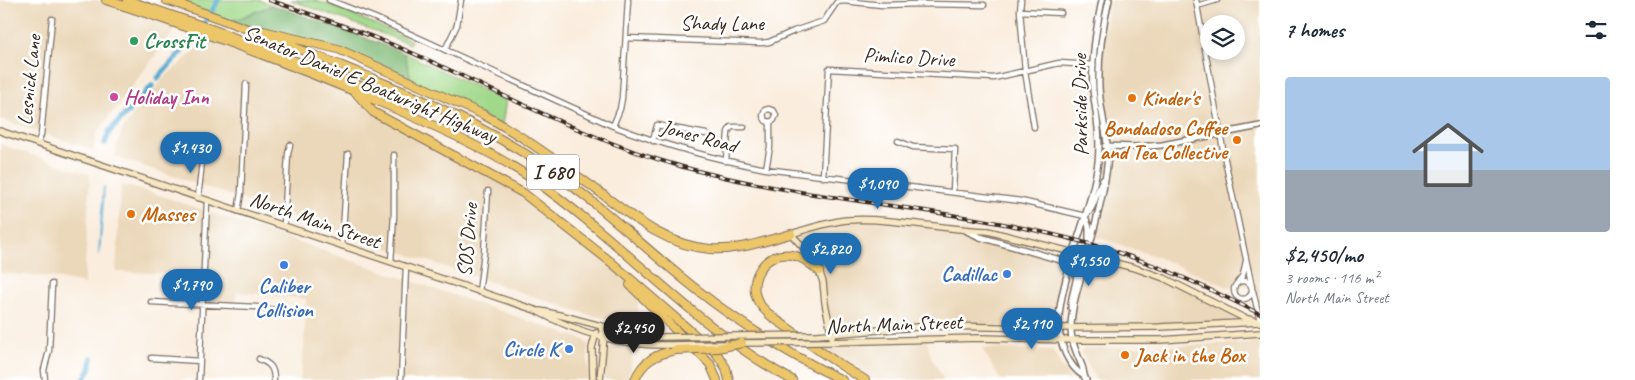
<!DOCTYPE html>
<meta charset="utf-8">
<style>
:root{--surface:#fff;--page:#f2f2f3;--text:#1f2937;--muted:#747a83;--line:#e0e1e3;--accent:#1f6fb2}
body{margin:0;font-family:Caveat,sans-serif;background:var(--page);color:var(--text);height:100vh;display:flex;flex-direction:column;font-size:19px;white-space:nowrap}
*{box-sizing:border-box;margin:0}
p{font-size:16px;color:var(--muted)}
.icon{flex:none;width:28px;height:28px;fill:none;stroke:currentColor;stroke-width:2;stroke-linecap:round;stroke-linejoin:round}
.map{position:relative;flex:1;overflow:hidden}
.side{display:flex;flex-direction:column;background:var(--surface);width:375px}
.side>*{flex:none}
.controls{position:absolute;left:1200px;top:15px;display:grid;gap:10px}
.controls a{display:grid;place-items:center;width:45px;height:45px;border-radius:50%;background:var(--surface);box-shadow:0 2px 8px #0003;font-size:25px}
.price{position:absolute;translate:-50% -42px;padding:0 11px;border-radius:18px;background:var(--accent);color:#fff;font-size:16px;line-height:32px;filter:drop-shadow(0 1px 2px #0008)}
.price::after{content:'';position:absolute;left:50%;top:30px;width:15px;height:11px;margin-left:-8px;background:inherit;clip-path:polygon(0 0,100% 0,50% 100%)}
.price.on{background:#222;color:#fff}
ul{padding:0;list-style:none}
li{display:grid;align-content:center;gap:10px;height:265px;padding:0 25px}
li+li{border-top:1px solid var(--line)}
li span{display:grid;place-items:center;height:155px;border-radius:5px;color:#555}
li>.icon{margin-inline-start:auto}
span .icon{width:90px;height:90px;fill:#fffc;stroke-width:1}
li b{font-size:21px}
h2{display:flex;justify-content:space-between;align-items:center;height:60px;padding:0 25px;font-size:21px}
main{display:flex;flex:1;min-height:0}
.map>svg:first-child{display:block}
.built{fill:#ebd8ba;fill-rule:evenodd}
.green{fill:#a1d98b;stroke:#6e8254}
.forest{fill:#80b977;stroke:#5e724a}
.lines{fill:none;stroke-linecap:round;stroke-linejoin:round}
.stream{stroke:#57abd3;stroke-width:2}
.canal{stroke:#57abd3;stroke-width:5.5}
.minor-casing{stroke:#7e6e61;stroke-width:7}
.tertiary-casing{stroke:#7e6e61;stroke-width:8}
.secondary-casing{stroke:#7e6e61;stroke-width:8}
.motorway-casing{stroke:#7e6e61;stroke-width:10}
.minor{stroke:#fff;stroke-width:4.5}
.tertiary{stroke:#fff;stroke-width:5}
.secondary{stroke:#f7e8c3;stroke-width:5.5}
.motorway{stroke:#ecc669;stroke-width:8}
.rail-casing{stroke:#3b2a1e;stroke-width:4}
.rail{stroke:#fff;stroke-width:2;stroke-dasharray:5.5;stroke-linecap:butt}
.secondary-bridge-casing{stroke:#7e6e61;stroke-width:8;stroke-linecap:butt}
.motorway-bridge-casing{stroke:#7e6e61;stroke-width:10;stroke-linecap:butt}
.secondary-bridge{stroke:#f7e8c3;stroke-width:5.5}
.motorway-bridge{stroke:#ecc669;stroke-width:8}
.leisure-dot{fill:#2e9e5b;stroke:#fff;stroke-width:2}
.hotel-dot{fill:#d1479c;stroke:#fff;stroke-width:2}
.food-dot{fill:#e8710a;stroke:#fff;stroke-width:2}
.shop-dot{fill:#3f7fe0;stroke:#fff;stroke-width:2}
.labels{text-anchor:middle;stroke-width:5;stroke-linejoin:round;paint-order:stroke}
.shield{fill:#fff;stroke:#766a62;stroke-width:1}
.shield-label{font-size:20px;font-weight:bold;fill:#3b2a1e}
.street-label{font-size:21px;fill:#3b2a1e;stroke:#fff}
.leisure-label{font-size:21px;font-weight:bold;fill:#27864d;stroke:#fff;text-anchor:start}
.hotel-label{font-size:21px;font-weight:bold;fill:#b23c85;stroke:#fff;text-anchor:start}
.food-label{font-size:21px;font-weight:bold;fill:#c56008;stroke:#fff;text-anchor:start}
.shop-label{font-size:21px;font-weight:bold;fill:#366cbe;stroke:#fff;text-anchor:end}
</style>
<main>
<div class="map">
<svg width="1260" height="380" viewBox="0 0 1260 380">
<rect width="100%" height="100%" fill="#fff"/>
<filter id="ink" filterUnits="userSpaceOnUse"><feTurbulence type="fractalNoise" baseFrequency=".02" numOctaves="2"/><feDisplacementMap in="SourceGraphic" scale="10" xChannelSelector="R" yChannelSelector="G"/><feConvolveMatrix kernelMatrix="1 2 1 2 8 2 1 2 1" color-interpolation-filters="sRGB"/></filter>
<filter id="wash" filterUnits="userSpaceOnUse"><feTurbulence type="fractalNoise" baseFrequency=".0096" numOctaves="4" result="noise"/><feDisplacementMap in="SourceGraphic" scale="20" xChannelSelector="R" yChannelSelector="G"/><feGaussianBlur stdDeviation="1.12" result="paint"/><feColorMatrix in="noise" values="0 0 0 0 0 0 0 0 0 0 0 0 0 0 0 0 0 1.4 0 .05"/><feComposite in="paint" operator="in"/></filter>
<g filter="url(#wash)">
<rect width="100%" height="100%" fill="#faedde"/>
<path class="built" d="M 0,0 L 106,0 L 179,24 L 97,133 L 94,150 L 0,119 Z
M 1109,0 L 1260,0 L 1260,306 L 1257,304 L 1253,285 L 1228,287 L 1155,256 L 1092,236 L 1107,165 L 1101,107 L 1099,65 ZM 1209,24 L 1236,24 L 1236,51 L 1209,51 Z
M 211,36 L 354,91 L 373,112 L 523,193 L 611,262 L 624,279 L 638,293 L 638,326 L 589,315 L 116,157 L 116,148 L 123,128 L 165,77 Z
M 0,144 L 90,175 L 84,284 L 51,277 L 0,273 Z
M 121,185 L 150,192 L 585,340 L 588,345 L 588,380 L 300,380 L 304,347 L 306,299 L 237,292 L 235,306 L 202,304 L 203,274 L 116,272 Z
M 872,220 L 966,231 L 1071,263 L 1062,295 L 1059,328 L 978,326 L 832,334 L 823,282 L 791,234 L 825,223 Z
M 1087,256 L 1164,278 L 1260,322 L 1070,328 Z
M 927,339 L 931,357 L 944,380 L 865,380 L 805,342 Z
M 1260,342 L 1260,380 L 1096,380 L 1081,353 L 1083,349 L 1086,348 L 1180,346 Z
M 614,347 L 633,348 L 630,380 L 604,380 L 607,351 Z
M 982,348 L 1052,350 L 1071,380 L 1000,380 Z"/>
<path class="green" d="M 169,0 L 259,0 L 273,5 L 229,22 Z
M 291,0 L 313,0 L 333,6 L 411,40 L 410,44 Z
M 404,53 L 506,101 L 502,125 L 412,82 Z"/>
<path class="forest" d="M 273,5 L 358,35 L 404,53 L 412,82 L 338,49 L 229,22 Z"/>
<g class="lines">
<path class="stream" d="M 99,254 L 104,187"/>
<path class="canal" d="M 158,78 C 179,54 204,29 218,0
M 105,143 L 109,132 L 152,86
M 84,380 L 90,369 L 92,358"/>
</g>
</g>
<g filter="url(#ink)">
<g class="lines">
<defs>
<path id="minor" d="M 329,0 L 375,18 L 613,126 C 663,145 714,159 766,169 L 1021,201 L 1085,216
M 1021,0 L 1020,11 L 1025,71 L 1034,127
M 1196,0 L 1225,160 L 1252,287
M 1197,6 L 1217,0
M 1020,11 L 1061,13
M 626,38 L 761,43 L 769,42 L 794,31 L 824,21 L 837,2 L 844,1 L 882,5 L 920,4 L 984,5
M 445,50 L 457,25 L 461,0
M 613,126 L 620,109 L 622,98 L 628,0
M 653,141 L 657,125 L 706,134
M 898,141 L 913,147 L 955,149 L 953,192
M 37,144 L 41,135 L 52,19
M 726,161 L 728,132 L 731,127 L 744,127
M 766,169 L 770,147 L 770,122 L 774,120 L 776,115 L 774,111 L 769,109 L 765,110 L 763,116 L 766,121 L 770,122
M 823,177 L 829,69 L 994,78 L 1059,63 L 1093,65
M 198,198 L 202,162 L 202,151
M 238,211 L 241,193 L 246,84
M 284,226 L 288,154 L 290,145
M 342,246 L 348,154
M 391,262 L 394,215 L 394,155
M1234 290a9 9 0 1 1 18 0a9 9 0 1 1-18 0Z
M 1237,283 L 1243,275 L 1246,261
M 1253,291 L 1260,321
M 479,292 L 484,253 L 488,191
M 151,302 L 256,307 L 298,314
M 151,358 L 200,361
M 259,359 C 270,364 274,367 274,380
M 45,380 L 44,370 L 49,351 L 52,284
M 199,380 L 207,201
M 401,380 L 406,267"/>
<path id="tertiary" d="M 1105,146 L 1136,147 L 1162,145 L 1260,126
M 967,231 L 980,237 L 1074,264 C 1082,274 1070,295 1071,308
M 1089,241 L 1089,227 L 1085,216 C 1096,207 1095,192 1103,180
M 1084,376 C 1068,367 1060,344 1059,327 C 1058,309 1063,292 1067,275 C 1077,237 1093,200 1098,162 C 1101,138 1096,114 1093,90 C 1091,60 1096,30 1102,0
M 1086,380 C 1083,375 1084,371 1082,366 C 1077,353 1070,340 1071,326 C 1072,299 1083,274 1089,248 C 1096,222 1104,193 1107,166 C 1110,139 1100,113 1099,87 C 1098,57 1102,29 1109,0"/>
<path id="secondary" d="M 0,131 L 535,310 C 576,332 622,346 668,345
M 1135,268 L 1164,278 L 1244,318 L 1256,321
M 540,311 C 580,318 618,334 660,337
M 817,335 L 930,326 L 1059,328 L 1160,327 L 1260,322
M 832,337 L 825,303 L 823,282 L 819,271 L 803,247 L 791,234 C 810,228 828,222 847,220 C 894,217 941,230 988,231
M 827,342 L 980,338 L 1073,340 L 1161,340 L 1260,333
M 593,380 L 592,348 L 596,333
M 600,380 L 604,336 L 601,327"/>
<path id="motorway" d="M 106,0 C 199,30 291,64 382,103 C 433,125 484,147 531,178 C 622,240 694,327 792,380
M 127,0 L 214,30 L 332,75 L 371,90 L 380,101
M 166,0 C 225,19 284,43 342,66 C 411,94 481,124 543,165 C 598,202 644,248 696,289 C 741,325 790,355 842,380
M 263,31 L 338,49 L 482,114 C 520,134 555,160 590,185 C 626,211 663,246 710,249 C 738,251 764,241 791,234
M 357,94 L 373,112 L 523,193 L 611,262 L 717,354 L 726,368 L 729,380
M 819,271 C 810,264 803,257 792,255 C 766,250 745,280 759,303 C 766,314 778,321 788,328 C 813,347 838,364 865,380
M 630,285 L 710,364 L 717,380
M 635,380 C 642,361 657,354 675,350"/>
</defs>
<use href="#minor" class="minor-casing"/>
<use href="#tertiary" class="tertiary-casing"/>
<use href="#secondary" class="secondary-casing"/>
<use href="#motorway" class="motorway-casing"/>
<use href="#minor" class="minor"/>
<use href="#tertiary" class="tertiary"/>
<use href="#secondary" class="secondary"/>
<use href="#motorway" class="motorway"/>
<defs>
<path id="rail" d="M 269,0 C 322,18 375,36 426,59 C 511,98 593,142 683,167 C 811,202 946,206 1075,240 C 1140,256 1200,284 1260,314"/>
</defs>
<use href="#rail" class="rail-casing"/>
<use href="#rail" class="rail"/>
<defs>
<path id="secondary-bridge" d="M 988,231 L 1135,268
M 660,337 L 817,335
M 740,343 L 827,342
M 668,345 L 726,344"/>
<path id="motorway-bridge" d="M 675,350 L 718,348 L 742,343"/>
</defs>
<use href="#secondary-bridge" class="secondary-bridge-casing"/>
<use href="#motorway-bridge" class="motorway-bridge-casing"/>
<use href="#secondary-bridge" class="secondary-bridge"/>
<use href="#motorway-bridge" class="motorway-bridge"/>
</g>
</g>
<circle class="leisure-dot" cx="134" cy="41" r="5"/>
<circle class="hotel-dot" cx="114" cy="97" r="5"/>
<g class="food-dot">
<circle cx="1132" cy="98" r="5"/>
<circle cx="1237" cy="140" r="5"/>
<circle cx="131" cy="214" r="5"/>
<circle cx="1125" cy="355" r="5"/>
</g>
<g class="shop-dot">
<circle cx="284" cy="265" r="5"/>
<circle cx="1007" cy="274" r="5"/>
<circle cx="569" cy="349" r="5"/>
</g>
<g class="labels">
<rect class="shield" x="527" y="154.5" width="52" height="35" rx="4"/>
<g class="shield-label">
<text x="553" y="179">I 680</text>
</g>
<g class="street-label">
<text x="722" y="30">Shady Lane</text>
<text transform="translate(909 57) rotate(3)" y="7">Pimlico Drive</text>
<text transform="translate(29 80) rotate(-84)" y="7">Lesnick Lane</text>
<text transform="translate(370 84) rotate(23)" y="7">Senator Daniel E Boatwright Highway</text>
<text transform="translate(1080 105) rotate(-91)" y="7">Parkside Drive</text>
<text transform="translate(699 136) rotate(15)" y="7">Jones Road</text>
<text transform="translate(315 220) rotate(19)" y="7">North Main Street</text>
<text transform="translate(467 240) rotate(-85)" y="7">SOS Drive</text>
<text transform="translate(894 324) rotate(-2)" y="7">North Main Street</text>
</g>
<g class="leisure-label">
<text x="144" y="48">CrossFit</text>
</g>
<g class="hotel-label">
<text x="124" y="104">Holiday Inn</text>
</g>
<g class="food-label">
<text x="1142" y="105">Kinder's</text>
<text x="1227" y="135" text-anchor="end">Bondadoso Coffee<tspan x="1227" dy="24">and Tea Collective</tspan></text>
<text x="141" y="221">Masses</text>
<text x="1135" y="362">Jack in the Box</text>
</g>
<g class="shop-label">
<text x="997" y="281">Cadillac</text>
<text x="284" y="293" text-anchor="middle">Caliber<tspan x="284" dy="24">Collision</tspan></text>
<text x="559" y="356">Circle K</text>
</g>
</g>
</svg>
<div class="controls">
<a><svg class="icon" aria-label="layers" viewBox="0 0 24 24"><path d="M12 4l9 5-9 5-9-5zM3 14l9 5 9-5"/></svg></a>
</div>
<b class="price" style="left:191px;top:174px">$1,430</b>
<b class="price" style="left:878px;top:210px">$1,090</b>
<b class="price" style="left:831px;top:275px">$2,820</b>
<b class="price" style="left:1089px;top:287px">$1,550</b>
<b class="price" style="left:192px;top:311px">$1,790</b>
<b class="price" style="left:1032px;top:350px">$2,110</b>
<b class="price on" style="left:634px;top:354px">$2,450</b>
</div>
<section class="side">
<h2>7 homes<svg class="icon" aria-label="filters" viewBox="0 0 24 24"><path d="M4 7h16M4 17h16"/><circle cx="9" cy="7" r="2"/><circle cx="15" cy="17" r="2"/></svg></h2>
<ul>
<li><span style="background:linear-gradient(#a9c7e8 60%,#9aa5b1 0)"><svg class="icon" aria-label="home" viewBox="0 0 24 24"><path d="M3 11l9-7 9 7M6 9v11h12V9"/></svg></span><div><b>$2,450/mo</b><p>3 rooms · 116 m²</p><p>North Main Street</p></div></li>
</ul>
</section>
</main>
